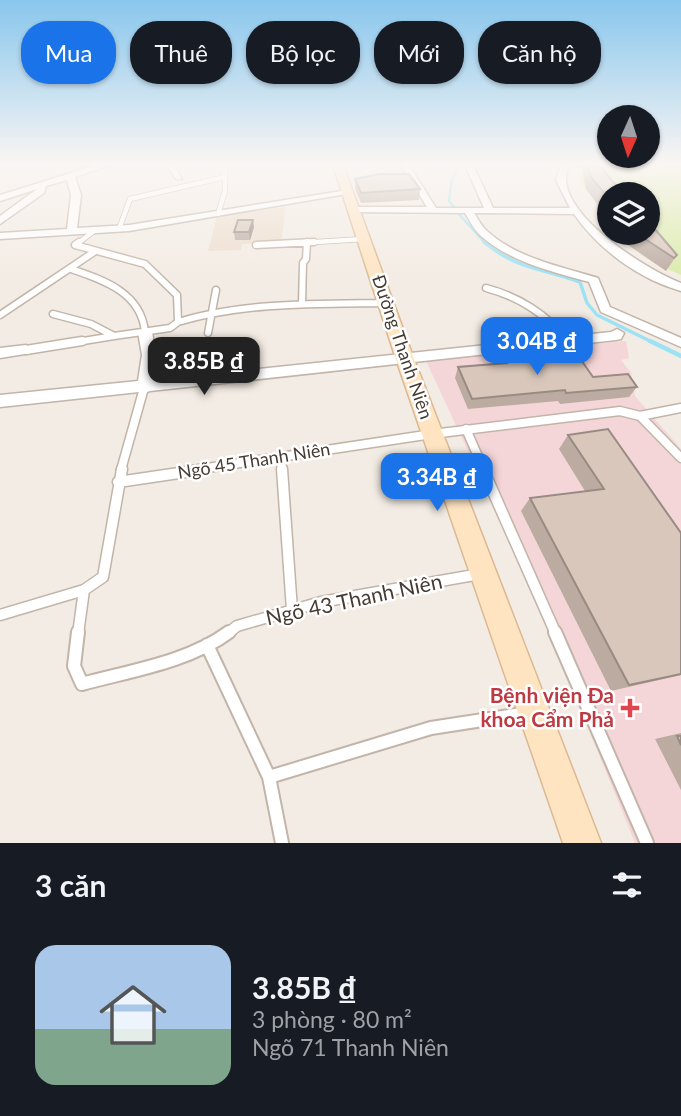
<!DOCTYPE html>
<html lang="vi">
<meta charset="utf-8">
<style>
:root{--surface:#171b24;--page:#242831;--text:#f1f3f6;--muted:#9ea1a6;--line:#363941;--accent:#1a73e8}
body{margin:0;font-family:Lato,sans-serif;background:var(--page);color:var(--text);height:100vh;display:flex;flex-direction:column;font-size:26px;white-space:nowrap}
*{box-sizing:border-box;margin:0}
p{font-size:23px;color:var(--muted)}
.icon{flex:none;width:38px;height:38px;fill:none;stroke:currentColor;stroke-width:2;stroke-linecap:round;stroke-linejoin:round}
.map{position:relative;height:843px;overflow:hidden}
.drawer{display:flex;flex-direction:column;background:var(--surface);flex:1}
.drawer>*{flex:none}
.guide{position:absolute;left:21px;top:21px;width:640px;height:63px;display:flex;gap:14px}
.needle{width:46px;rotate:183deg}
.tools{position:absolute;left:597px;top:105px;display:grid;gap:14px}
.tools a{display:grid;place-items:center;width:63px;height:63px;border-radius:50%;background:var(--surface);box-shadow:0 2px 5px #0004;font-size:35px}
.price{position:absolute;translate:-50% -60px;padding:0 16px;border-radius:14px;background:var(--accent);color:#fff;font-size:23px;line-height:46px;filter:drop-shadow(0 2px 4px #0008)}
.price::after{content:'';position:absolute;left:50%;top:42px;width:21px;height:16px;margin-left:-10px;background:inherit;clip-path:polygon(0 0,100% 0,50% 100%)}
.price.active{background:#222;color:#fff}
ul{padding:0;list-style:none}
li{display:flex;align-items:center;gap:21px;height:175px;padding:0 35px}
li+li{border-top:2px solid var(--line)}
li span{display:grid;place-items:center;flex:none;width:196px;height:140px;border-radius:21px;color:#555}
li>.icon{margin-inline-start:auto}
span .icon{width:84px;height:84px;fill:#fffc;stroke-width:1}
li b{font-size:30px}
h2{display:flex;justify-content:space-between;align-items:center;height:84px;padding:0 35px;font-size:30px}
.pill{padding:0 24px;border-radius:28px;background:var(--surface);box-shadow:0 2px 5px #0004;font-size:24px;line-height:63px}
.pill.active{background:var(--accent);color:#fff}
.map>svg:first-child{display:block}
.education{fill:#eedecd}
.medical{fill:#f5d6d8}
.green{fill:#daeba9}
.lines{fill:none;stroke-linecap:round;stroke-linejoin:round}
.stream-far2{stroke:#9be2f5;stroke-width:2.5}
.stream-far1{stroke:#9be2f5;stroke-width:3.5}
.stream{stroke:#9be2f5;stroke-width:4.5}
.lane-far4-casing{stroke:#c2b4a9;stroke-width:6}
.lane-far3-casing{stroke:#c2b4a9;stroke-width:9}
.lane-far2-casing{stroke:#c2b4a9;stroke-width:11}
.lane-far1-casing{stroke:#c2b4a9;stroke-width:13}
.lane-casing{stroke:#c2b4a9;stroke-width:16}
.street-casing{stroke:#c2b4a9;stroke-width:3}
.secondary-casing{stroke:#dab992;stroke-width:3}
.lane-far4{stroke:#fff;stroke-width:4.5}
.lane-far3{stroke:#fff;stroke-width:6}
.lane-far2{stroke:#fff;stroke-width:8}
.lane-far1{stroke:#fff;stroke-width:10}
.lane{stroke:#fff;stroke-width:12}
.street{fill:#fff;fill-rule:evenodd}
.secondary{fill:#ffe4c2;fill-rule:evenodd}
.wall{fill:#bbaba1}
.shaded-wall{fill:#988b83}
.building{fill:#d9c7bb;stroke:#988b83;stroke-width:2}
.health-dot{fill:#e0444e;stroke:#fff;stroke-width:2.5}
.labels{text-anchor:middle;stroke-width:5;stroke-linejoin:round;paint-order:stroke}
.street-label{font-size:18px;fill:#463b33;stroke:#fff}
.near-street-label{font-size:21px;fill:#463b33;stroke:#fff}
.near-health-label{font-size:21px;font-weight:bold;fill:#be3a42;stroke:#fff;text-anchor:end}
</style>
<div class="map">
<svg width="681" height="843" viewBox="0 0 681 843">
<rect width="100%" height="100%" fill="#f3ece4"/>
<path class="education" d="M 286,207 L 281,242 L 242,244 L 241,250 L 208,251 L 217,216 Z"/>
<path class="medical" d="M 626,341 L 629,358 L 621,360 L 631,373 L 635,396 L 681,449 L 681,843 L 635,843 L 525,573 L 425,359 Z"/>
<path class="green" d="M 592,165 L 681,165 L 681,275 L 654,263 L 627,244 L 648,233 L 648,194 L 609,194 L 609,220 L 581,183 L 582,173 Z"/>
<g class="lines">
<path class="stream-far2" d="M 24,188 L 90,165
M 454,207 L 449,201 L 452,179 L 461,165
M 458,213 L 486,244"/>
<path class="stream-far1" d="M 484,242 C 518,270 542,268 580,282 L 587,303 L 597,315 L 654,343"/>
<path class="stream" d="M 650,341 L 681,356"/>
<defs>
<path id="lane-far4" d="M 218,214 L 225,191 L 225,165
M 119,229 L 130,199 L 225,177
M 77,244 L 94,231
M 283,244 L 364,239"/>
<path id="lane-far3" d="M 256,245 L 314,242
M 71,269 C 103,280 141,292 145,332
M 486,288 C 520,297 545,314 568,340
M 302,304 L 303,263 L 306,259 L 307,242
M 53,314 L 91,324 L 114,336 L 170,328 L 178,322 L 177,295 L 145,264 L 75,245 L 79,242
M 0,315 L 94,252
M 178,322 C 245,302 316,304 386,303
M 208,333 L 216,290
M 71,343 L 114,336"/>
<path id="lane-far2" d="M 26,350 L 82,341
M 640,416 L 681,408
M 466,429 L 484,470
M 281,457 L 282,470
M 121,470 L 144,388
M 194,470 L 432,434 L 620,411 L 640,416 L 681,458"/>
<path id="lane-far1" d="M 282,469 L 292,610
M 483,469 L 556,634
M 118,482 L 206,469
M 0,615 L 84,590 L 103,577 L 122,469
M 78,634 L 84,590
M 227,634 L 237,626 L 321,602 L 480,574"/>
<path id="lane" d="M 78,632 L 74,666 L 82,684 C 129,671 189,662 229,632
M 555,632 L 647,843
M 207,645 L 269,777 L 282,843
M 269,777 L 431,728 L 528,713"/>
<path id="street" d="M 97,165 L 110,165 L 75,177 L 81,195 L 77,228 L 129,225 L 348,190 L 352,193 L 129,231 L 0,239 L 0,233 L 67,229 L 71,195 L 67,180 L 46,186 L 44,193 L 0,224 L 0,216 L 37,189 L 0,201 L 0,195 Z
M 166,165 L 174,165 L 182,179 L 176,179 Z
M 401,165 L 409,165 L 436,208 L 484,208 L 465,165 L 473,165 L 493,208 L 570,208 L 556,180 L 561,165 L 569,165 C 547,209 647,270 681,283 L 681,291 C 639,279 599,250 574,214 L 474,213 C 478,219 482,227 487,231 C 516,258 562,267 598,278 L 610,307 L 681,338 L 681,347 L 601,312 L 589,282 C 553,272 510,262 481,236 C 474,230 470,221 465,213 L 351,212 L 349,210 L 354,207 L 427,207 Z
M 145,328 L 152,332 L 156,355 L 153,380 L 611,332 L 617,329 L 624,333 L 621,339 L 616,340 L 150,391 L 144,393 L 139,392 L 0,407 L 0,395 L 138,381 L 142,355 L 138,332 Z
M 26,345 L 33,350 L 31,353 L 0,358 L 0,348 Z"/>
<path id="secondary" d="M 333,165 L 343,165 L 414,359 L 601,843 L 563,843 L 396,359 Z"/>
</defs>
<use href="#lane-far4" class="lane-far4-casing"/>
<use href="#lane-far3" class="lane-far3-casing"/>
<use href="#lane-far2" class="lane-far2-casing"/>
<use href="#lane-far1" class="lane-far1-casing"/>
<use href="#lane" class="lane-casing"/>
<use href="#street" class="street-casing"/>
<use href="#secondary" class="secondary-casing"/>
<use href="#lane-far4" class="lane-far4"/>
<use href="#lane-far3" class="lane-far3"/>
<use href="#lane-far2" class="lane-far2"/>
<use href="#lane-far1" class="lane-far1"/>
<use href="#lane" class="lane"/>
<use href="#street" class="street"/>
<use href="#secondary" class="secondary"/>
</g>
<path class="wall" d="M 581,165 L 601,165 L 607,175 L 609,194 L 609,220 L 586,189 Z
M 355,179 L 420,189 L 419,200 L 361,203 L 355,189 Z
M 254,227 L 250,240 L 235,240 L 234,232 Z
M 619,233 L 648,233 L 677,255 L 666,271 L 628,245 Z
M 504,356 L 593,377 L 637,387 L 629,397 L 560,404 L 558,401 L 468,409 L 455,378 L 458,367 L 501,363 Z
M 568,435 L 681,533 L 681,675 L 611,691 L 521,511 L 530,498 L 585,491 L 559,449 Z
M 681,733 L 681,790 L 655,739 Z"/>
<path class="shaded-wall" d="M 253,220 L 254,227 L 250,240 L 249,232 Z"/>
<path class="building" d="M 588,165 L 601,165 L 607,175 L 624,194 L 609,194 L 609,199 L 591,177 Z
M 379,174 L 409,174 L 420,189 L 361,193 L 355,179 Z
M 238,220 L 253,220 L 249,232 L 234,232 Z
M 648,221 L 677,255 L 674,258 L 636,233 L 648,233 Z
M 577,354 L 593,377 L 628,374 L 637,387 L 566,393 L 565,390 L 472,399 L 458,367 L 507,363 L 504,356 Z
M 608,429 L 681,533 L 681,674 L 629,685 L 530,498 L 604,489 L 568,435 Z
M 677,736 L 681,736 L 681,745 Z"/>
<linearGradient id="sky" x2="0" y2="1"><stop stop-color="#89c6ed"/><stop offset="0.58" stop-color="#faf6f3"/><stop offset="1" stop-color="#faf6f3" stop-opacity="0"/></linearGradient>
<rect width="681" height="283" fill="url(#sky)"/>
<path class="health-dot" d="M626.5 697.5h7v7h7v7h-7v7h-7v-7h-7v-7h7z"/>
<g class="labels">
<g class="street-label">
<text transform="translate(402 347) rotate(71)" y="6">Đường Thanh Niên</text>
<text transform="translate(254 461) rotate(-9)" y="6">Ngõ 45 Thanh Niên</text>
</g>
<g class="near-street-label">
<text transform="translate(354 600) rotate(-12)" y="7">Ngõ 43 Thanh Niên</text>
</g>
<g class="near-health-label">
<text x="614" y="703">Bệnh viện Đa<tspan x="614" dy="24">khoa Cẩm Phả</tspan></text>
</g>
</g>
</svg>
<div class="tools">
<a><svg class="needle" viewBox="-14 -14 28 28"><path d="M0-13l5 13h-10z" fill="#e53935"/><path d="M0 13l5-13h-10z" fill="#9ea1a6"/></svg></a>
<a><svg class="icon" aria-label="layers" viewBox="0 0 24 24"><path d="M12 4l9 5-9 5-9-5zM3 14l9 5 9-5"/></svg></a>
</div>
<b class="price" style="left:537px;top:377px">3.04B ₫</b>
<b class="price active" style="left:204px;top:397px">3.85B ₫</b>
<b class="price" style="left:437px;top:513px">3.34B ₫</b>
<div class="guide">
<a class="pill active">Mua</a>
<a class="pill">Thuê</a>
<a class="pill">Bộ lọc</a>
<a class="pill">Mới</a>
<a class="pill">Căn hộ</a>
</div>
</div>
<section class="drawer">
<h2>3 căn<svg class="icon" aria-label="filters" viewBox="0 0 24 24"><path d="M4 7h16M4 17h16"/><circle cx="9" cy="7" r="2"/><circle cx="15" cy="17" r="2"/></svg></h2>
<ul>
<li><span style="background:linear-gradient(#a9c7e8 60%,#7fa58c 0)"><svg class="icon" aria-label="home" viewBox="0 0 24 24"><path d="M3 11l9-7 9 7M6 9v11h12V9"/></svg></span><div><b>3.85B ₫</b><p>3 phòng · 80 m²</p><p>Ngõ 71 Thanh Niên</p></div></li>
</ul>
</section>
